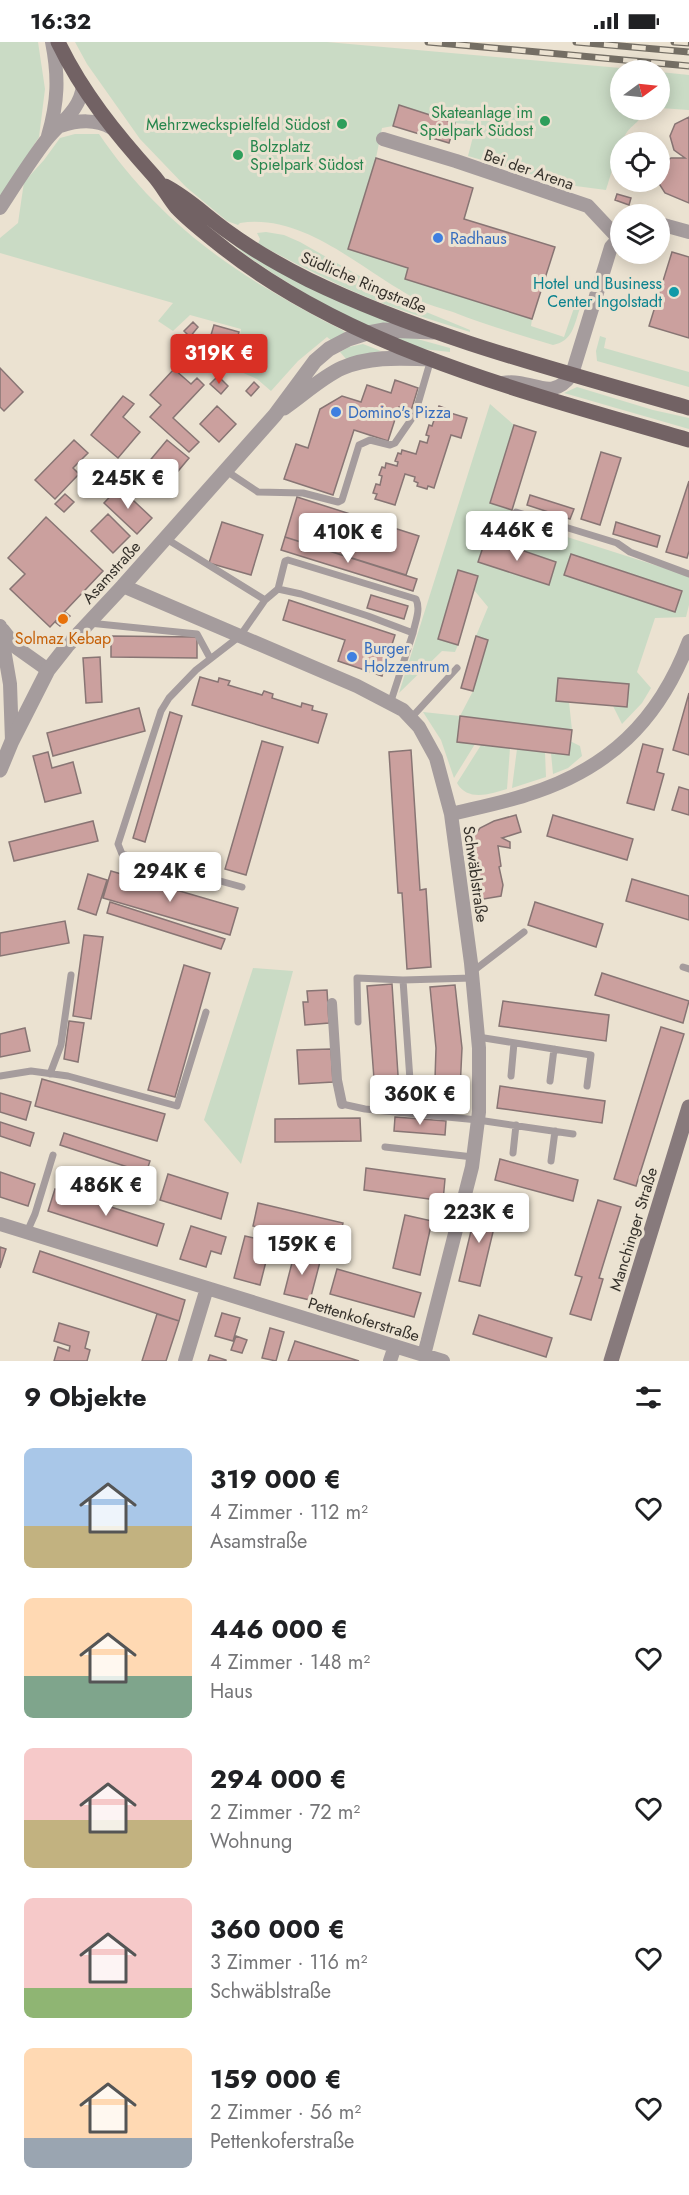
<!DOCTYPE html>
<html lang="de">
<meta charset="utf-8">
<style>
:root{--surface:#fff;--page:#f6f6f6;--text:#202124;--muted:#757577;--accent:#d93025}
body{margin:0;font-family:Jost,sans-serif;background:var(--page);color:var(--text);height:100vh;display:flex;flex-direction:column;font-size:22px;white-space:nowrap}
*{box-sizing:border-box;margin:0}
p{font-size:20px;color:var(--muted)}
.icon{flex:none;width:33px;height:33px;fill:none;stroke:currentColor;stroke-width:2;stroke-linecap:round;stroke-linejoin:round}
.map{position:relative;height:1319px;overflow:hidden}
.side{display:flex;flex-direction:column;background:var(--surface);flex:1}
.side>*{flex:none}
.needle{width:39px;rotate:75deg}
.fabs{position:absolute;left:610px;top:18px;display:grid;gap:12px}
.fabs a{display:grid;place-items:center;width:60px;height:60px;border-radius:50%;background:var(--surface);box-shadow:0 3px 15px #0003;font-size:30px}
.price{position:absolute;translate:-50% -51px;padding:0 14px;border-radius:6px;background:#fff;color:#222;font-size:20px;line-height:39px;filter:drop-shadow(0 2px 3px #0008)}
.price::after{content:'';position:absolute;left:50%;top:36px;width:18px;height:14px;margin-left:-9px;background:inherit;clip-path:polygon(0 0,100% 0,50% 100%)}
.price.active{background:var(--accent);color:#fff}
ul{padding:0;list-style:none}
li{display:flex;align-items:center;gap:18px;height:150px;padding:0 24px}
li span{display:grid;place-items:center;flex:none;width:168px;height:120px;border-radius:9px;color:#555}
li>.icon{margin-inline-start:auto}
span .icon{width:72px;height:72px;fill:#fffc;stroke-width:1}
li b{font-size:26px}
h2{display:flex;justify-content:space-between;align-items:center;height:72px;padding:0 24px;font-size:26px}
.status{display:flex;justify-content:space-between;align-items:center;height:42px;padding:0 30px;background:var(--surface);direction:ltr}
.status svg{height:16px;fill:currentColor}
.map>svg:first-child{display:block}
.green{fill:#cadbc5}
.building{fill:#cba09e;stroke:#887574;stroke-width:1.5}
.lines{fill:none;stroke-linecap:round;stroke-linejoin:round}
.service{stroke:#a59c9d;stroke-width:7}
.pedestrian{stroke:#a59c9d;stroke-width:10}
.minor{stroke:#a59c9d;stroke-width:14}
.tertiary{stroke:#a59c9d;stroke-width:15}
.secondary{stroke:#877a7c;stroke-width:15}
.primary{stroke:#726264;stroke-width:15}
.rail-casing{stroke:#746e64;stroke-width:7}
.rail{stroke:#ebe2d1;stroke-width:4.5;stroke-dasharray:14;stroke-linecap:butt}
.leisure-dot{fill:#2e9e5b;stroke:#ebe2d1;stroke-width:2}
.shop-dot{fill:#3f7fe0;stroke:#ebe2d1;stroke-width:2}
.culture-dot{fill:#0f9aa8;stroke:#ebe2d1;stroke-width:2}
.food-dot{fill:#e8710a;stroke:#ebe2d1;stroke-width:2}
.labels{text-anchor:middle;stroke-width:6;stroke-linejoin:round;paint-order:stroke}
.leisure-label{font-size:16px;fill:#27864d;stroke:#ebe2d1;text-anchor:end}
.street-label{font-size:16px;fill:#35312b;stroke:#ebe2d1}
.shop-label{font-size:16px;fill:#366cbe;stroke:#ebe2d1;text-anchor:start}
.culture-label{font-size:16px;fill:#0d838f;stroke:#ebe2d1;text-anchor:end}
.food-label{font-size:16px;fill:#c56008;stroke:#ebe2d1}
</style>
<div class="status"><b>16:32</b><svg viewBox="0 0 49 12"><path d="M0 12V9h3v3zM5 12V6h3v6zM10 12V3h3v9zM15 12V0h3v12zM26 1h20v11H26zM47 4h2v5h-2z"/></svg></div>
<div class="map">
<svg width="689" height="1319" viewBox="0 0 689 1319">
<rect width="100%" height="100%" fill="#ebe2d1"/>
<path class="green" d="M 0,0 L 38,0 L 45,47 L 39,95 L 0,156 Z
M 75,0 L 327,0 L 643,28 L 621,28 L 621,68 L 643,68 C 640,81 635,80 627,90 C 619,101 611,133 606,148 L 568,143 L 468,114 L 476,83 L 455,81 L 399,63 L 393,84 L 382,86 L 376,116 L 348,206 L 408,226 L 405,237 L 532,277 L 531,284 L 564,295 L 575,263 L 580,266 C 574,283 573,299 553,303 C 520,293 486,283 453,270 C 441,266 429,263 418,258 C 363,230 306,171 240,181 L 238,183 L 227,179 L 186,145 L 140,97 L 87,22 Z
M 660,30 L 689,33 L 689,68 L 660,66 Z
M 75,92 L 99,92 C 143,157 199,206 266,246 C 283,256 300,266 317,275 C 326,281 337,284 345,290 L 332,299 L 327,295 L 298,319 L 271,349 L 257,337 L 234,327 L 241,287 L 190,273 L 173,289 L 158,279 L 173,261 L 0,211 L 0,196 L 18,181 L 24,140 L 44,118 L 60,96 Z
M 266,190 L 284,193 L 300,200 L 414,265 L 470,288 L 470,290 C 432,278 394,267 357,251 C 323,236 291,219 258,202 L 260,197 L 257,191 Z
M 233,201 L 396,282 C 387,282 377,285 368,283 C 349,280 240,214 233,201 Z
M 600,294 L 606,296 L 604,306 L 689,330 L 689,345 L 597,319 L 596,309 Z
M 397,295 L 410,295 L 450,306 L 450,310 L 423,307 L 397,297 Z
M 363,302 L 381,309 L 347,318 L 340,310 L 349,305 Z
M 577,345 L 653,368 L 689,376 L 689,387 L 564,351 Z
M 490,362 L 514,383 L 490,461 L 512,468 L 514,478 L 689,534 L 689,563 L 686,575 L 655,576 L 637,630 L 651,646 L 642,661 L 622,682 L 613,664 L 627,665 L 629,642 L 558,636 L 556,659 L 569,660 L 572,688 L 460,674 L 457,700 L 475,702 L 454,736 L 441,698 L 423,670 L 460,674 L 473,649 L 488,598 L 476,594 L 488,565 L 474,548 L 478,534 L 458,528 L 438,596 L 458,603 L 455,610 L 442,609 L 399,651 Z
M 570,699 L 580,704 L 582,714 L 568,726 L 553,732 L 551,711 L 568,713 Z
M 481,703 L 510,706 L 507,747 C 490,752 468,760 457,741 Z
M 517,707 L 545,710 L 546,735 L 512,746 Z
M 253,926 L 293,929 L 241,1122 L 204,1078 Z"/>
<path class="building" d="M 399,63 L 455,81 L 449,101 L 393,84 Z
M 689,75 L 689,161 L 665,151 L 658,140 L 660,140 L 660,127 L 663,122 L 671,116 L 685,116 L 674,108 L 670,94 L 675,82 Z
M 376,116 L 473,146 L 464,177 L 555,205 L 532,277 L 405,237 L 408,226 L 348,207 Z
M 617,152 L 631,156 L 629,163 L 615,158 Z
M 672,210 L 689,215 L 689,296 L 649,284 Z
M 193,280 L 198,285 L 190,295 L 184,289 Z
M 214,283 L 239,290 L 230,323 L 218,320 L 221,307 L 208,303 Z
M 0,326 L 23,350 L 4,369 L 0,365 Z
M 174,327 L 191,342 L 197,336 L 204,343 L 173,376 L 199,400 L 189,410 L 150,375 L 161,363 L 150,353 Z
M 218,334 L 228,344 L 221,352 L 210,342 Z
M 395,338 L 418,346 L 411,369 L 399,365 L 388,399 L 354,388 L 333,453 L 284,437 L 296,402 L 308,406 L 320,367 L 342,354 L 361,360 L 367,343 L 391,351 Z
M 254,340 L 259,345 L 251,354 L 246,349 Z
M 123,354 L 134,362 L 123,375 L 140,390 L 118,416 L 91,393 Z
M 217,364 L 236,382 L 219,400 L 200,382 Z
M 439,364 L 447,367 L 447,370 L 467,376 L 461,396 L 451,393 L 434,446 L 428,444 L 427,447 L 417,444 L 418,441 L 414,439 L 415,435 L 405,432 L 395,463 L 375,457 L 377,452 L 373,451 L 376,442 L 380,443 L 382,434 L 379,433 L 382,425 L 385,426 L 386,421 L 397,424 L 398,420 L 395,419 L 398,411 L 401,412 L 402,408 L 416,412 L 420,399 L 427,401 L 429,394 L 426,393 L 429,383 L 432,384 Z
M 514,383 L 536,390 L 512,468 L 490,461 Z
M 74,398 L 88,411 L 73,426 L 79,432 L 55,457 L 35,438 Z
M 167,398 L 189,416 L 159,452 L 137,434 Z
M 601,410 L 621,416 L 600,483 L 581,477 Z
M 689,439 L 689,509 L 687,516 L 666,510 Z
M 119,445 L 152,476 L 137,492 L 104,461 Z
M 65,452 L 74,460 L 64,470 L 55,462 Z
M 530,453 L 574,467 L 570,477 L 527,463 Z
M 297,455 L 419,494 L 406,533 L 285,495 Z
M 108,472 L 130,494 L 113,511 L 91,489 Z
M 46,475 L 103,529 L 50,585 L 10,547 L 25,532 L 8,516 Z
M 222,480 L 263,493 L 251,533 L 209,521 Z
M 616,480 L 660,494 L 657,505 L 613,492 Z
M 285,495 L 417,537 L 413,549 L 281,508 Z
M 486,496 L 556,520 L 549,543 L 478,520 Z
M 571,512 L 682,549 L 675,570 L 564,533 Z
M 458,528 L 478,534 L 458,603 L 438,597 Z
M 371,553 L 408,564 L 404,577 L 367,566 Z
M 289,558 L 395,593 L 382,634 L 338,619 L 345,598 L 283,578 Z
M 65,570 L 70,574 L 60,584 L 55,580 Z
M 111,594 L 197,595 L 197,616 L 111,615 Z
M 476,594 L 488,598 L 473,649 L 461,646 Z
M 100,615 L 102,660 L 86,661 L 83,616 Z
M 200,635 L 218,640 L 219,636 L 230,639 L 228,643 L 262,653 L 264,649 L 273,652 L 272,656 L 301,665 L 302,661 L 313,664 L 312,668 L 327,672 L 318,701 L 192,663 Z
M 558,636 L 629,642 L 627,665 L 556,659 Z
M 689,651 L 689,713 L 673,708 Z
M 139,666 L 145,689 L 53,714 L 47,691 Z
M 170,670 L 182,674 L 145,800 L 133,796 Z
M 460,674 L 572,688 L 569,713 L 457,700 Z
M 262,699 L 283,705 L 246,833 L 225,827 Z
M 643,702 L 663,707 L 657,730 L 664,732 L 654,768 L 627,761 Z
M 411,708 L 420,848 L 426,847 L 431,925 L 407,927 L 402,851 L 398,851 L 389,710 Z
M 48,710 L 52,726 L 73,720 L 81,751 L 45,760 L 33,714 Z
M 679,745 L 689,748 L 689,773 L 672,768 Z
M 516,773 L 521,790 L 502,796 L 510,800 L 510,806 L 498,804 L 501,824 L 499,825 L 503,843 L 501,854 L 478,858 L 470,807 L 472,797 L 480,786 L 494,779 Z
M 553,773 L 633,797 L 627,818 L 547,794 Z
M 93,779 L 98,799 L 14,819 L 9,800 Z
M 111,829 L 238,866 L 230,893 L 103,856 Z
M 88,832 L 107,838 L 96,873 L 78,867 Z
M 632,837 L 689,854 L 689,878 L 626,859 Z
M 110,860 L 225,897 L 221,907 L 107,871 Z
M 535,860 L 603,882 L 596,905 L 528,883 Z
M 65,879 L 69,901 L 0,914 L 0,891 Z
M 84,893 L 103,895 L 91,977 L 73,974 Z
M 184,923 L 210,931 L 175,1055 L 148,1048 Z
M 602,931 L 689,959 L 683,981 L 595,953 Z
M 392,942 L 399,1048 L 375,1050 L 367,944 Z
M 455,943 L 462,1006 L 459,1069 L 434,1068 L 436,1006 L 430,945 Z
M 327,948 L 329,981 L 305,983 L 303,960 L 308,960 L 307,949 Z
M 503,959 L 609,973 L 606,999 L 499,984 Z
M 69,979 L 84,981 L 78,1020 L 64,1017 Z
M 661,985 L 684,992 L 636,1144 L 614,1137 Z
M 25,986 L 30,1009 L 0,1015 L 0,992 Z
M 331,1007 L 333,1040 L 299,1042 L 297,1008 Z
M 42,1037 L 165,1072 L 157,1099 L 35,1064 Z
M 500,1044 L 605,1059 L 602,1081 L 497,1066 Z
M 0,1051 L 31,1060 L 26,1078 L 0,1070 Z
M 395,1075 L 446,1079 L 445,1093 L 394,1089 Z
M 360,1076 L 361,1099 L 275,1100 L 275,1077 Z
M 0,1080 L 34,1091 L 30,1104 L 0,1094 Z
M 64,1091 L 150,1119 L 146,1131 L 60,1103 Z
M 500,1117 L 578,1138 L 573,1159 L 495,1138 Z
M 366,1126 L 445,1137 L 443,1159 L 364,1148 Z
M 0,1130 L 35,1142 L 28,1164 L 0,1155 Z
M 168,1132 L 228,1151 L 221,1177 L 160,1158 Z
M 55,1147 L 164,1182 L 157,1204 L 48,1169 Z
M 598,1158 L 621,1165 L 599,1236 L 603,1237 L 591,1278 L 570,1272 L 582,1235 L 575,1233 Z
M 478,1160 L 499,1165 L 480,1244 L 459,1239 Z
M 258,1161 L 343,1181 L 337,1205 L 253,1184 Z
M 405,1173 L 432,1179 L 420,1233 L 393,1226 Z
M 191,1184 L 226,1195 L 221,1212 L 211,1209 L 206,1225 L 180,1217 Z
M 245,1194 L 271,1200 L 260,1243 L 234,1236 Z
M 0,1205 L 6,1207 L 0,1226 Z
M 40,1209 L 185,1258 L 179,1279 L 33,1230 Z
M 295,1209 L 321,1216 L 310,1258 L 284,1252 Z
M 337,1227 L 421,1251 L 414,1275 L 330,1252 Z
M 222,1271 L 240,1276 L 233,1299 L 215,1294 Z
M 157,1272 L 179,1279 L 166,1319 L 142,1319 Z
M 479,1273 L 552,1296 L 546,1315 L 473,1292 Z
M 59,1281 L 89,1290 L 85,1306 L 90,1308 L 87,1319 L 54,1319 L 58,1305 L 69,1309 L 70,1304 L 54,1299 Z
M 270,1286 L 284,1290 L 276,1319 L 262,1316 Z
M 236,1294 L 247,1298 L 242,1311 L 231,1308 Z
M 295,1299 L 359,1319 L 288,1319 Z
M 210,1313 L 226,1318 L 226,1319 L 208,1319 Z"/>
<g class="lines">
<path class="service" d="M 225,428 L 258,450 L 303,451 L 338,460 L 342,458 L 359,403 L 370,398 L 390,403 L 395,401 L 415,372 L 431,317
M 516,470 L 617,501 L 630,510 L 689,532
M 165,496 L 265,558
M 278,547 L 285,519 L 288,518 L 416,557 C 421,568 415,580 413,591
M 89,581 L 197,592 L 210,616
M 411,676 L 457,626
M 242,845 L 122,812 L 118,802 L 161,669 L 169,656 L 196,628 L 240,594 L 265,558 L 278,547 L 301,552 L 368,574 L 413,591 L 390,662
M 683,925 L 689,927
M 472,930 L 524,890
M 358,980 L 357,936 L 403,938
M 478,995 L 591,1013 L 587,1044
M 50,1032 L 61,1003 L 71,933
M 0,1034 L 31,1029 L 68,1034 L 177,1064 L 206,970
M 511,1034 L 514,1001
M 410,1038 L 403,938 L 472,936
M 550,1039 L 554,1007
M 342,1062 L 365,1067 L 478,1078 L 573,1092
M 385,1105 L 473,1115
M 513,1111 L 516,1083
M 551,1119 L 555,1089
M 27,1190 L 35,1172 L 53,1113"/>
<path class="pedestrian" d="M 332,961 L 337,1038 L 342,1062"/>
<path class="minor" d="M 60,84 C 79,78 95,77 112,86
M 48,94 C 58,60 59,35 52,0
M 383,97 L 456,119 L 588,164 L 618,196
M 0,166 C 15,143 30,119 47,97 C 61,80 80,68 83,44
M 660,182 L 689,190
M 503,341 C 533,336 551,362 572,332 L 611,205 L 621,194
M 123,544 L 357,644 L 403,668 L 419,685 L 436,716 L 451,772 L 471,921 L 479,1006 L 479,1070 L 472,1125 L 424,1313
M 0,584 L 10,642 L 12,699
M 3,588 L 17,606 L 48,628
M 451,772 C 476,766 502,761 526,753 C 608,728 659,679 689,599
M 0,1182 L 443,1319
M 185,1319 L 207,1246
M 390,1319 L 395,1304"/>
<path class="tertiary" d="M 284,366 C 303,353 322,335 342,326 C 370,314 400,316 430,317
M 0,728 L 12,699 L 48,628 L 67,604 L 123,544 L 275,373 L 315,319 L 329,307 L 348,297 L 367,291 L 383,288 L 433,290"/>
<path class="secondary" d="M 611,1319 L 689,1065"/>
<path class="primary" d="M 58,0 C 82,50 116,92 153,133 C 162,143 168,155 177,166 C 191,181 209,194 225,207 C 356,309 532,352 689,398
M 165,144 C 188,156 206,174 227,189 C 253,208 281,224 309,238 C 427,295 564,330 689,366"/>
<defs>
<path id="rail" d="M 428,0 L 689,24
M 576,0 L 689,10
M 674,0 L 689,1"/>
</defs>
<use href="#rail" class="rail-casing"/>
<use href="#rail" class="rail"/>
</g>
<g class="leisure-dot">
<circle cx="545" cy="79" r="6"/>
<circle cx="342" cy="82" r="6"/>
<circle cx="238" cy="113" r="6"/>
</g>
<g class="shop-dot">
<circle cx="438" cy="196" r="6"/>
<circle cx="336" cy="370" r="6"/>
<circle cx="352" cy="615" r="6"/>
</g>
<circle class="culture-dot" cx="674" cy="250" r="6"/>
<circle class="food-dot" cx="63" cy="577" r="6"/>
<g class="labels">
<g class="leisure-label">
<text x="533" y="76">Skateanlage im<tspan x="533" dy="18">Spielpark Südost</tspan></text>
<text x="330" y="88">Mehrzweckspielfeld Südost</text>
<text x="250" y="110" text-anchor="start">Bolzplatz<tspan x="250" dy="18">Spielpark Südost</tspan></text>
</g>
<g class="street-label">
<text transform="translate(529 127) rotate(19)" y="6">Bei der Arena</text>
<text transform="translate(364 240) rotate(23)" y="6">Südliche Ringstraße</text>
<text transform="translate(111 530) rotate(-48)" y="6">Asamstraße</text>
<text transform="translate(476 832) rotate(82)" y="6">Schwäblstraße</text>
<text transform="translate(633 1187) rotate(-73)" y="6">Manchinger Straße</text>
<text transform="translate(364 1277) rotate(17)" y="6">Pettenkoferstraße</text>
</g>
<g class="shop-label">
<text x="450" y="202">Radhaus</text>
<text x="348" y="376">Domino's Pizza</text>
<text x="364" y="612">Burger<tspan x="364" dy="18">Holzzentrum</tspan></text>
</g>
<g class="culture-label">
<text x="662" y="247">Hotel und Business<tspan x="662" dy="18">Center Ingolstadt</tspan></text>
</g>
<g class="food-label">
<text x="63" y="602">Solmaz Kebap</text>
</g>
</g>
</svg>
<div class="fabs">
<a><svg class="needle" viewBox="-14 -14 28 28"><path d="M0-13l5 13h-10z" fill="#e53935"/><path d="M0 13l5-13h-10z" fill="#757577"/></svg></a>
<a><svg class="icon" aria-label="locate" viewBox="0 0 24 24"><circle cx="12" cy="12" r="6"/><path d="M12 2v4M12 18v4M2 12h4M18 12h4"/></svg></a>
<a><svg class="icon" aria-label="layers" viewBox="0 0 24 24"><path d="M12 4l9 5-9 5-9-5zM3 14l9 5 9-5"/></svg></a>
</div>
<b class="price active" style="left:219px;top:343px">319K €</b>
<b class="price" style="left:128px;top:468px">245K €</b>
<b class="price" style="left:517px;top:520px">446K €</b>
<b class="price" style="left:348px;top:522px">410K €</b>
<b class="price" style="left:170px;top:861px">294K €</b>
<b class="price" style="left:420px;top:1084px">360K €</b>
<b class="price" style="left:106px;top:1175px">486K €</b>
<b class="price" style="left:479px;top:1202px">223K €</b>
<b class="price" style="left:302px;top:1234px">159K €</b>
</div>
<section class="side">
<h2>9 Objekte<svg class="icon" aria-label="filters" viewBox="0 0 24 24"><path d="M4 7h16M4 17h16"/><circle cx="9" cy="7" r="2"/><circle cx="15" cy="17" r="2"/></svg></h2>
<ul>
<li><span style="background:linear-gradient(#a9c7e8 65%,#c2b280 0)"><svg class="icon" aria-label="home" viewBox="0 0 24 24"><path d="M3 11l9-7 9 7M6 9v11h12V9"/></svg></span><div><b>319 000 €</b><p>4 Zimmer · 112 m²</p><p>Asamstraße</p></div><svg class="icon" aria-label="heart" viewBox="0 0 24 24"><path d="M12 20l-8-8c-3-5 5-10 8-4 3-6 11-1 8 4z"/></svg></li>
<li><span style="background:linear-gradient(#ffd9b3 65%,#7fa58c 0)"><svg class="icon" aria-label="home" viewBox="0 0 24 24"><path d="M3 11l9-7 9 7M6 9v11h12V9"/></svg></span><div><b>446 000 €</b><p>4 Zimmer · 148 m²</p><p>Haus</p></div><svg class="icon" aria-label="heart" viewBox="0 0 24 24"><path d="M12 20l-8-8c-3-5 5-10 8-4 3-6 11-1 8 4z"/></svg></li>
<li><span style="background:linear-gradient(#f6c9c9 60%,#c2b280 0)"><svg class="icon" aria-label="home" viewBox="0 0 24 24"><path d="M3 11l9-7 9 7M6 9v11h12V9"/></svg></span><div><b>294 000 €</b><p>2 Zimmer · 72 m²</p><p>Wohnung</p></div><svg class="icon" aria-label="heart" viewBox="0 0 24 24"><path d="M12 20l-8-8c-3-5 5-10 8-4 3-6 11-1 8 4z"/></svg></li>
<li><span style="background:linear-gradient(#f6c9c9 75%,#8fb573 0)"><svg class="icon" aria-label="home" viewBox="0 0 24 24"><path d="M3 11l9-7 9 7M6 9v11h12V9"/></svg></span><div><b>360 000 €</b><p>3 Zimmer · 116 m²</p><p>Schwäblstraße</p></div><svg class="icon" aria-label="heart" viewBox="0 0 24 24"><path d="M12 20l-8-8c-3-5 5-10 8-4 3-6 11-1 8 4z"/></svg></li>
<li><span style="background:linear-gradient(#ffd9b3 75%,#9aa5b1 0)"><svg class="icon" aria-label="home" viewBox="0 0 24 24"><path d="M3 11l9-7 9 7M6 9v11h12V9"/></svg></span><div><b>159 000 €</b><p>2 Zimmer · 56 m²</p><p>Pettenkoferstraße</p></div><svg class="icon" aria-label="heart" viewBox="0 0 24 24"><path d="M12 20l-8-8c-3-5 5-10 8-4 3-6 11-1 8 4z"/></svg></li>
</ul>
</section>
